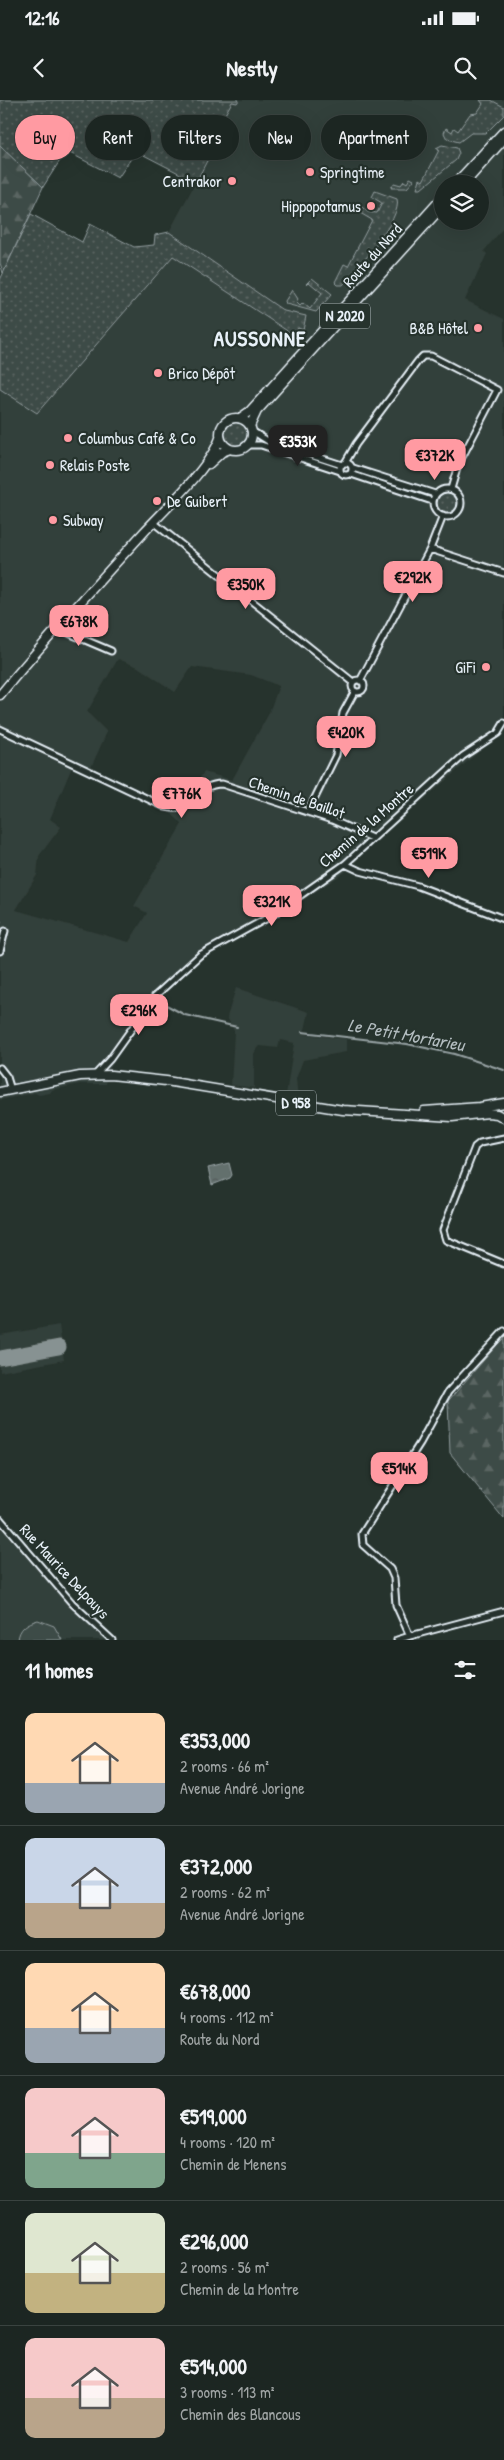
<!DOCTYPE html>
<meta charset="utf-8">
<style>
:root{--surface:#1c2622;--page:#252e2a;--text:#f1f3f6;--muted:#a0a5a5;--line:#3a4340;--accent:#ff9aa2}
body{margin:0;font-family:"Patrick Hand",sans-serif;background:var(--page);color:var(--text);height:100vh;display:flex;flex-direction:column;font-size:19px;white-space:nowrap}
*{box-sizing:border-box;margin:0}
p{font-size:16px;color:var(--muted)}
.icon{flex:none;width:28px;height:28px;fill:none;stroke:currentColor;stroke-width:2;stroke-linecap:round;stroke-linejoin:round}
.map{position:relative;height:1540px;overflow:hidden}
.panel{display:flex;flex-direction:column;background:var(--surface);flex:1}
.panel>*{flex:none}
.top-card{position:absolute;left:15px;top:15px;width:475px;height:45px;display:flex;gap:10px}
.buttons{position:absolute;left:434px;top:75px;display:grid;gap:10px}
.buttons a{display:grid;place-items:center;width:55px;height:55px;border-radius:50%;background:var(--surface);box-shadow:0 5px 20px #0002,0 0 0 1px var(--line);font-size:25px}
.price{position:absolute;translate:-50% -42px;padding:0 11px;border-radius:10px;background:var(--accent);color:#111;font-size:16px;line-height:32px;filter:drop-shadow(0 1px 2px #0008)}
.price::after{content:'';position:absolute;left:50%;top:30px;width:15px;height:11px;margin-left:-8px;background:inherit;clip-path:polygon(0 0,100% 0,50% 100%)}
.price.on{background:#222;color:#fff}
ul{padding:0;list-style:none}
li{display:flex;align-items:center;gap:15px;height:125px;padding:0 25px}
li+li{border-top:1px solid var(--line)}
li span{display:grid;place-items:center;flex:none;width:140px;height:100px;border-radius:10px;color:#555}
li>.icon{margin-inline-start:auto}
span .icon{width:60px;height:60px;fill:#fffc;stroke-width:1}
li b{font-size:21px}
h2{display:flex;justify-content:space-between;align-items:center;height:60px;padding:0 25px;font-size:21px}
.tag{padding:0 18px;border-radius:22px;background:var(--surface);box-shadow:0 5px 20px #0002,0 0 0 1px var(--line);font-size:18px;line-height:45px}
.tag.on{background:var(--accent);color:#111}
.status{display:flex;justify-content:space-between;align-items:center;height:35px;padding:0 25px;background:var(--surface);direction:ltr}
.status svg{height:14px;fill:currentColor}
header{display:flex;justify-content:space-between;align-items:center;height:65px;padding:0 25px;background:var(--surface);font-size:22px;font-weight:700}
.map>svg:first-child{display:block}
.built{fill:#333f3a;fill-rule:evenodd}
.grass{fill:url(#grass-dots);stroke:#939ea0}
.forest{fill:url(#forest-firs);stroke:#939ea0}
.park{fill:#3e4b47;stroke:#939ea0}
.water{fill:url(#water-ripples);stroke:#98a3a5}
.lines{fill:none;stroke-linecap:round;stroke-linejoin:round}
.stream{stroke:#98a3a5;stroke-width:2}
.taxiway{stroke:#879292;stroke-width:15}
.minor-casing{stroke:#e8f1f8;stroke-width:9}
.primary-casing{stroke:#e8f1f8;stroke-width:11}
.minor{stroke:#26332d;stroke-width:5}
.primary{stroke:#26332d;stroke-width:8}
.poi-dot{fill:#ff9aa2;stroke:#26332d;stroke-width:2}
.labels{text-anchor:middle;stroke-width:4.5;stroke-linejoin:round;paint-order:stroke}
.shield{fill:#26332d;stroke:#aeb8bb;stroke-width:1}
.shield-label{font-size:15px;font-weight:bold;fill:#e8f1f8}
.poi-label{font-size:16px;fill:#e8f1f8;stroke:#26332d;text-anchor:start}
.street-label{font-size:16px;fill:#e8f1f8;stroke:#26332d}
.water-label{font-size:18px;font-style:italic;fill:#b3bdc0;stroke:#26332d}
.district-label{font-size:21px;font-weight:bold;letter-spacing:1px;fill:#e8f1f8;stroke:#26332d}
</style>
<div class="status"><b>12:16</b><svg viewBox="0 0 49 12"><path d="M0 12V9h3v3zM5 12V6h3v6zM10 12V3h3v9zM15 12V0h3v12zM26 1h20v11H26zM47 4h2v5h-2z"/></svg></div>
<header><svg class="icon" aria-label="back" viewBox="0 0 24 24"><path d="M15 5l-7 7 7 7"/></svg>Nestly<svg class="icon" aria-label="search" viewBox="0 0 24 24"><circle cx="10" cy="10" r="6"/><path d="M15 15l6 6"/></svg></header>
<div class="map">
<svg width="504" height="1540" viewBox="0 0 504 1540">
<defs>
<pattern id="grass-dots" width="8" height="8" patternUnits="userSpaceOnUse" patternTransform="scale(1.25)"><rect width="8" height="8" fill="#3e4b47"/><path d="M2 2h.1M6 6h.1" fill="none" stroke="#5a6562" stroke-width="1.8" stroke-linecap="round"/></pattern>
<pattern id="forest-firs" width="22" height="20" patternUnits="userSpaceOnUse" patternTransform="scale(1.25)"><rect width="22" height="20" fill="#3e4b47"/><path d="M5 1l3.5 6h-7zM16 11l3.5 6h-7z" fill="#5a6562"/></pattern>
<pattern id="water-ripples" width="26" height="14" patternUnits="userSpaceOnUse" patternTransform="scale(1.25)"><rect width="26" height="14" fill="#636f6d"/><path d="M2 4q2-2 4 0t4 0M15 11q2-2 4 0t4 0" fill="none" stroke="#535a5a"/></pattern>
</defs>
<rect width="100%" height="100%" fill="#26332d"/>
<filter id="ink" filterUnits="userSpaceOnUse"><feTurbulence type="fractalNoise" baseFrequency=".02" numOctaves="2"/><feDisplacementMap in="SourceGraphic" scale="10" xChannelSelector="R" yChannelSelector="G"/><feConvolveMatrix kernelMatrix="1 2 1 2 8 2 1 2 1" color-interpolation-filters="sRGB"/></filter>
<g filter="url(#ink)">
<path class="built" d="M 239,0 L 504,0 L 504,127 L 484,151 L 487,154 L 465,200 L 504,219 L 504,630 L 380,737 L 344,773 L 261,827 L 200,858 L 160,893 L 110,968 L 106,984 L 80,984 L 52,990 L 50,993 L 39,995 L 35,993 L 0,1000 L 0,289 L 37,313 L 173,156 L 295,236 L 298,228 L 304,225 L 169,132 L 209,57 L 206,55 L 225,19 L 224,16 L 232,2 L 237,3 ZM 442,84 L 480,84 L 480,121 L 442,121 ZM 118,559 L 138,567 L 175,592 L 192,567 L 251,575 L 279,586 L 268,615 L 232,680 L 204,672 L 184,700 L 177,702 L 171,713 L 182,724 L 134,806 L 147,813 L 129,842 L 16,810 L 37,775 L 39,756 L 61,727 L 50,719 L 72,667 L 88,674 L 107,632 L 87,612 Z
M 236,888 L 309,912 L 304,934 L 346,939 L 346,952 L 303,960 L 296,979 L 298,997 L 286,995 L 294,943 L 280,940 L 278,948 L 260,946 L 257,948 L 254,954 L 254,988 L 231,985 L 234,931 L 227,917 Z
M 59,1225 L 64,1260 L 0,1272 L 0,1235 Z
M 0,1427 L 13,1442 L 104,1540 L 0,1540 Z"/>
<path class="grass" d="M 0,0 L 239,0 L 237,3 L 232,2 L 224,16 L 225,18 L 206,55 L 209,57 L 196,82 L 136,51 L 118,78 L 66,51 L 43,87 L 0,46 Z
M 480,0 L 491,0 L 504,7 L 504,15 L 486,33 L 471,33 L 459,42 L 447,39 L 444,33 L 446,28 L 452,32 L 454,28 L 458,31 L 470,14 L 477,13 L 483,4 Z
M 442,45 L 457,48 L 459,53 L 456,60 L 421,89 L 417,89 L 420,79 L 423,81 L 439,50 L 436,48 Z
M 410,78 L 414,80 L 407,88 L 391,88 L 394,83 L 401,85 L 404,81 L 407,83 Z
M 375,91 L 397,99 C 403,118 356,170 343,185 L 338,185 L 335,182 L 344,164 L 348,166 L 372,120 L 355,110 L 358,104 L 368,112 L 377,113 L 382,103 L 372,97 Z
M 31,114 L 82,142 L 90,124 L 134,147 L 154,145 L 155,135 L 169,132 L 284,211 L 306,216 L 303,230 L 298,228 L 295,236 L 173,156 L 37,313 L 0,289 L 0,180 Z
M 312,178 L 332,194 L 316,212 L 286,204 L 285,201 L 292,190 L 298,199 L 296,202 L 300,206 L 303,203 L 310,209 L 322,193 L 309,182 L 306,184 Z
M223 334a13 13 0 1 1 26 0a13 13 0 1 1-26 0Z
M437 403a11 11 0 1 1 22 0a11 11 0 1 1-22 0Z"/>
<path class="forest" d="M 0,46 L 43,87 L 3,173 L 0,163 Z
M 504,1237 L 504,1419 L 450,1353 L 448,1301 Z"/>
<path class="park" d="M 38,1520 L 54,1526 L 62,1540 L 18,1540 C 19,1528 27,1523 38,1520 Z"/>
<path class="water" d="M 229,1063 L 232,1075 L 230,1078 L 212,1085 L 208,1068 Z"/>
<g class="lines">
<path class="stream" d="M 0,822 L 1,822
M 155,899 L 185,915 L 237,927
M 302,932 L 407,944 L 454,954 L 504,970"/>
<path class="taxiway" d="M 0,1258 L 59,1247"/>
<defs>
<path id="minor" d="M 252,331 L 268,341 L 342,365
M 247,345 L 261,345 L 340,371
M340 369a6 6 0 1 1 12 0a6 6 0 1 1-12 0Z
M 345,363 L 356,344 L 418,261 L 423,256 L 431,256 L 497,290 L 458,365 L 451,389
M 353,368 L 435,394
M 351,374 L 432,401
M433 403a14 14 0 1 1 28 0a14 14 0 1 1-28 0Z
M 153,422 L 353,582
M 430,449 L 504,473
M 58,525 L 64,531 L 111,551
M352 586a6 6 0 1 1 12 0a6 6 0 1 1-12 0Z
M 360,581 L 430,449 L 443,416
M 0,629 L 165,707 C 197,715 192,684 222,684 L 332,720 L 372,738
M 308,712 L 336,655 L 343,613 L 355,591
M 345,764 L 360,771 L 418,786 L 504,819
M 0,851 L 5,831
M 0,968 L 7,977 L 11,990
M 96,974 L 110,959 L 155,896 L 200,855 L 271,816 L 345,764 L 463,656 L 498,633 L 504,623
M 504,1038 L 480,1043 L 475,1047 L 443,1130 L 446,1140 L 504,1164
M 0,1419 L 72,1503 L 112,1540
M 410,1536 L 504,1511
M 397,1540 L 410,1536 L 396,1505 L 394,1478 L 390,1469 L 363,1445 L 362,1434 L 420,1343 L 448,1292 L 504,1231"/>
<path id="primary" d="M 455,84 L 504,31
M 464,84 L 504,39
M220 334a16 16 0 1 1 32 0a16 16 0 1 1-32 0Z
M 240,318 L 250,311 L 442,98
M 250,326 L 257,311 L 442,107
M 209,364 L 222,352 L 230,349
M 0,595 C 46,539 95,486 144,432 C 166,408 209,369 220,338
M 0,992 L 80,976 L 111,975 L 166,981 L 343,1010 L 452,1017 L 488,1013 L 497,1014 L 504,1018
M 424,1011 L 480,1007 L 504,1003"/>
</defs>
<use href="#minor" class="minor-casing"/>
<use href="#primary" class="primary-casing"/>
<use href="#minor" class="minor"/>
<use href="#primary" class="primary"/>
</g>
</g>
<g class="poi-dot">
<circle cx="310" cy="72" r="5"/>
<circle cx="232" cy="81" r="5"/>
<circle cx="371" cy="106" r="5"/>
<circle cx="478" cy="228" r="5"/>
<circle cx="158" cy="273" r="5"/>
<circle cx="68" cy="338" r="5"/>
<circle cx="50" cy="365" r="5"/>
<circle cx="157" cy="401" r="5"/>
<circle cx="53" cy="420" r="5"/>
<circle cx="486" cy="567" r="5"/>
</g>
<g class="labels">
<g class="shield">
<rect x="320" y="203.5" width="50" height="25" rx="4"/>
<rect x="276" y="990.5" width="40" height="25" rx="4"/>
</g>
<g class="shield-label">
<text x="345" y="221">N 2020</text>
<text x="296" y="1008">D 958</text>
</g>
<g class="poi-label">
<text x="320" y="78">Springtime</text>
<text x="222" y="87" text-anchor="end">Centrakor</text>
<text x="361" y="112" text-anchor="end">Hippopotamus</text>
<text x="468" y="234" text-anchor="end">B&amp;B Hôtel</text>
<text x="168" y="279">Brico Dépôt</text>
<text x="78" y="344">Columbus Café &amp; Co</text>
<text x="60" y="371">Relais Poste</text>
<text x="167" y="407">De Guibert</text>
<text x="63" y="426">Subway</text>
<text x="476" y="573" text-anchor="end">GiFi</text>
</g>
<g class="street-label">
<text transform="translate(372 155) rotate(-48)" y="6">Route du Nord</text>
<text transform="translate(297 697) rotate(19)" y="6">Chemin de Baillot</text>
<text transform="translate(366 725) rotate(-41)" y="6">Chemin de la Montre</text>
<text transform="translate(65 1471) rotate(47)" y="6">Rue Maurice Delpouys</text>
</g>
<g class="water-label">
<text transform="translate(406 935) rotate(10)" y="6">Le Petit Mortarieu</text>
</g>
<g class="district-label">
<text x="260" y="246">AUSSONNE</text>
</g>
</g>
</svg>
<div class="buttons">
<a><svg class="icon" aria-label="layers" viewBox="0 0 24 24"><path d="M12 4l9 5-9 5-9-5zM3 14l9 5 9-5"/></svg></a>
</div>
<b class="price on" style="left:298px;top:367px">€353K</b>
<b class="price" style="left:435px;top:381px">€372K</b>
<b class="price" style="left:413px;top:503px">€292K</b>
<b class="price" style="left:246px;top:510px">€350K</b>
<b class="price" style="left:79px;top:547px">€678K</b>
<b class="price" style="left:346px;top:658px">€420K</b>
<b class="price" style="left:182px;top:719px">€776K</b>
<b class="price" style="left:429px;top:779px">€519K</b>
<b class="price" style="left:272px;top:827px">€321K</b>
<b class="price" style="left:139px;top:936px">€296K</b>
<b class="price" style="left:399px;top:1394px">€514K</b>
<div class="top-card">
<a class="tag on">Buy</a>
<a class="tag">Rent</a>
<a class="tag">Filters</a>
<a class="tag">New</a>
<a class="tag">Apartment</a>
</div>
</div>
<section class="panel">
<h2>11 homes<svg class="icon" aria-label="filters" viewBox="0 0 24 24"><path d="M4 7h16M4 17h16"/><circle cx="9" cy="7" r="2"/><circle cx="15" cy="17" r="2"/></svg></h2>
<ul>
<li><span style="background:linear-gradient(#ffd9b3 70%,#9aa5b1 0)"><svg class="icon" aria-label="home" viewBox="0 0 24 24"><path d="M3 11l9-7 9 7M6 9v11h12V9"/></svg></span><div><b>€353,000</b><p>2 rooms · 66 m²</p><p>Avenue André Jorigne</p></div></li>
<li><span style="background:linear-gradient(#c9d6e8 65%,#b9a48a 0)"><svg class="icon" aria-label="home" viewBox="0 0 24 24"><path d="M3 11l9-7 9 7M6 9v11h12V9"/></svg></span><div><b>€372,000</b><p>2 rooms · 62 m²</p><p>Avenue André Jorigne</p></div></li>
<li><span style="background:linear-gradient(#ffd9b3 65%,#9aa5b1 0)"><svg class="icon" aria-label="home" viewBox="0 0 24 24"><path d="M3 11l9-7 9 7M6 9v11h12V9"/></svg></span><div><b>€678,000</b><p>4 rooms · 112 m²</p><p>Route du Nord</p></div></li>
<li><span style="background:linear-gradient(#f6c9c9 65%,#7fa58c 0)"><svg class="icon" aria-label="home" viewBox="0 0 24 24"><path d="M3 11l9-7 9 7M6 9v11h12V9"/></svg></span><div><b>€519,000</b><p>4 rooms · 120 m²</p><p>Chemin de Menens</p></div></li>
<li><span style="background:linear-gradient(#dfe7d0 60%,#c2b280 0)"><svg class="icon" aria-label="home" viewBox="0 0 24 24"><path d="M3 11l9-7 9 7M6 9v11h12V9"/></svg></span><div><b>€296,000</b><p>2 rooms · 56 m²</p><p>Chemin de la Montre</p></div></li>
<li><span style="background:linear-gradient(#f6c9c9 60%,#b9a48a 0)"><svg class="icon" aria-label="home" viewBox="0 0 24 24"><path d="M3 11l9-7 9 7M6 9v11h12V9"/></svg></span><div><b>€514,000</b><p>3 rooms · 113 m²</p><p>Chemin des Blancous</p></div></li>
</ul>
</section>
